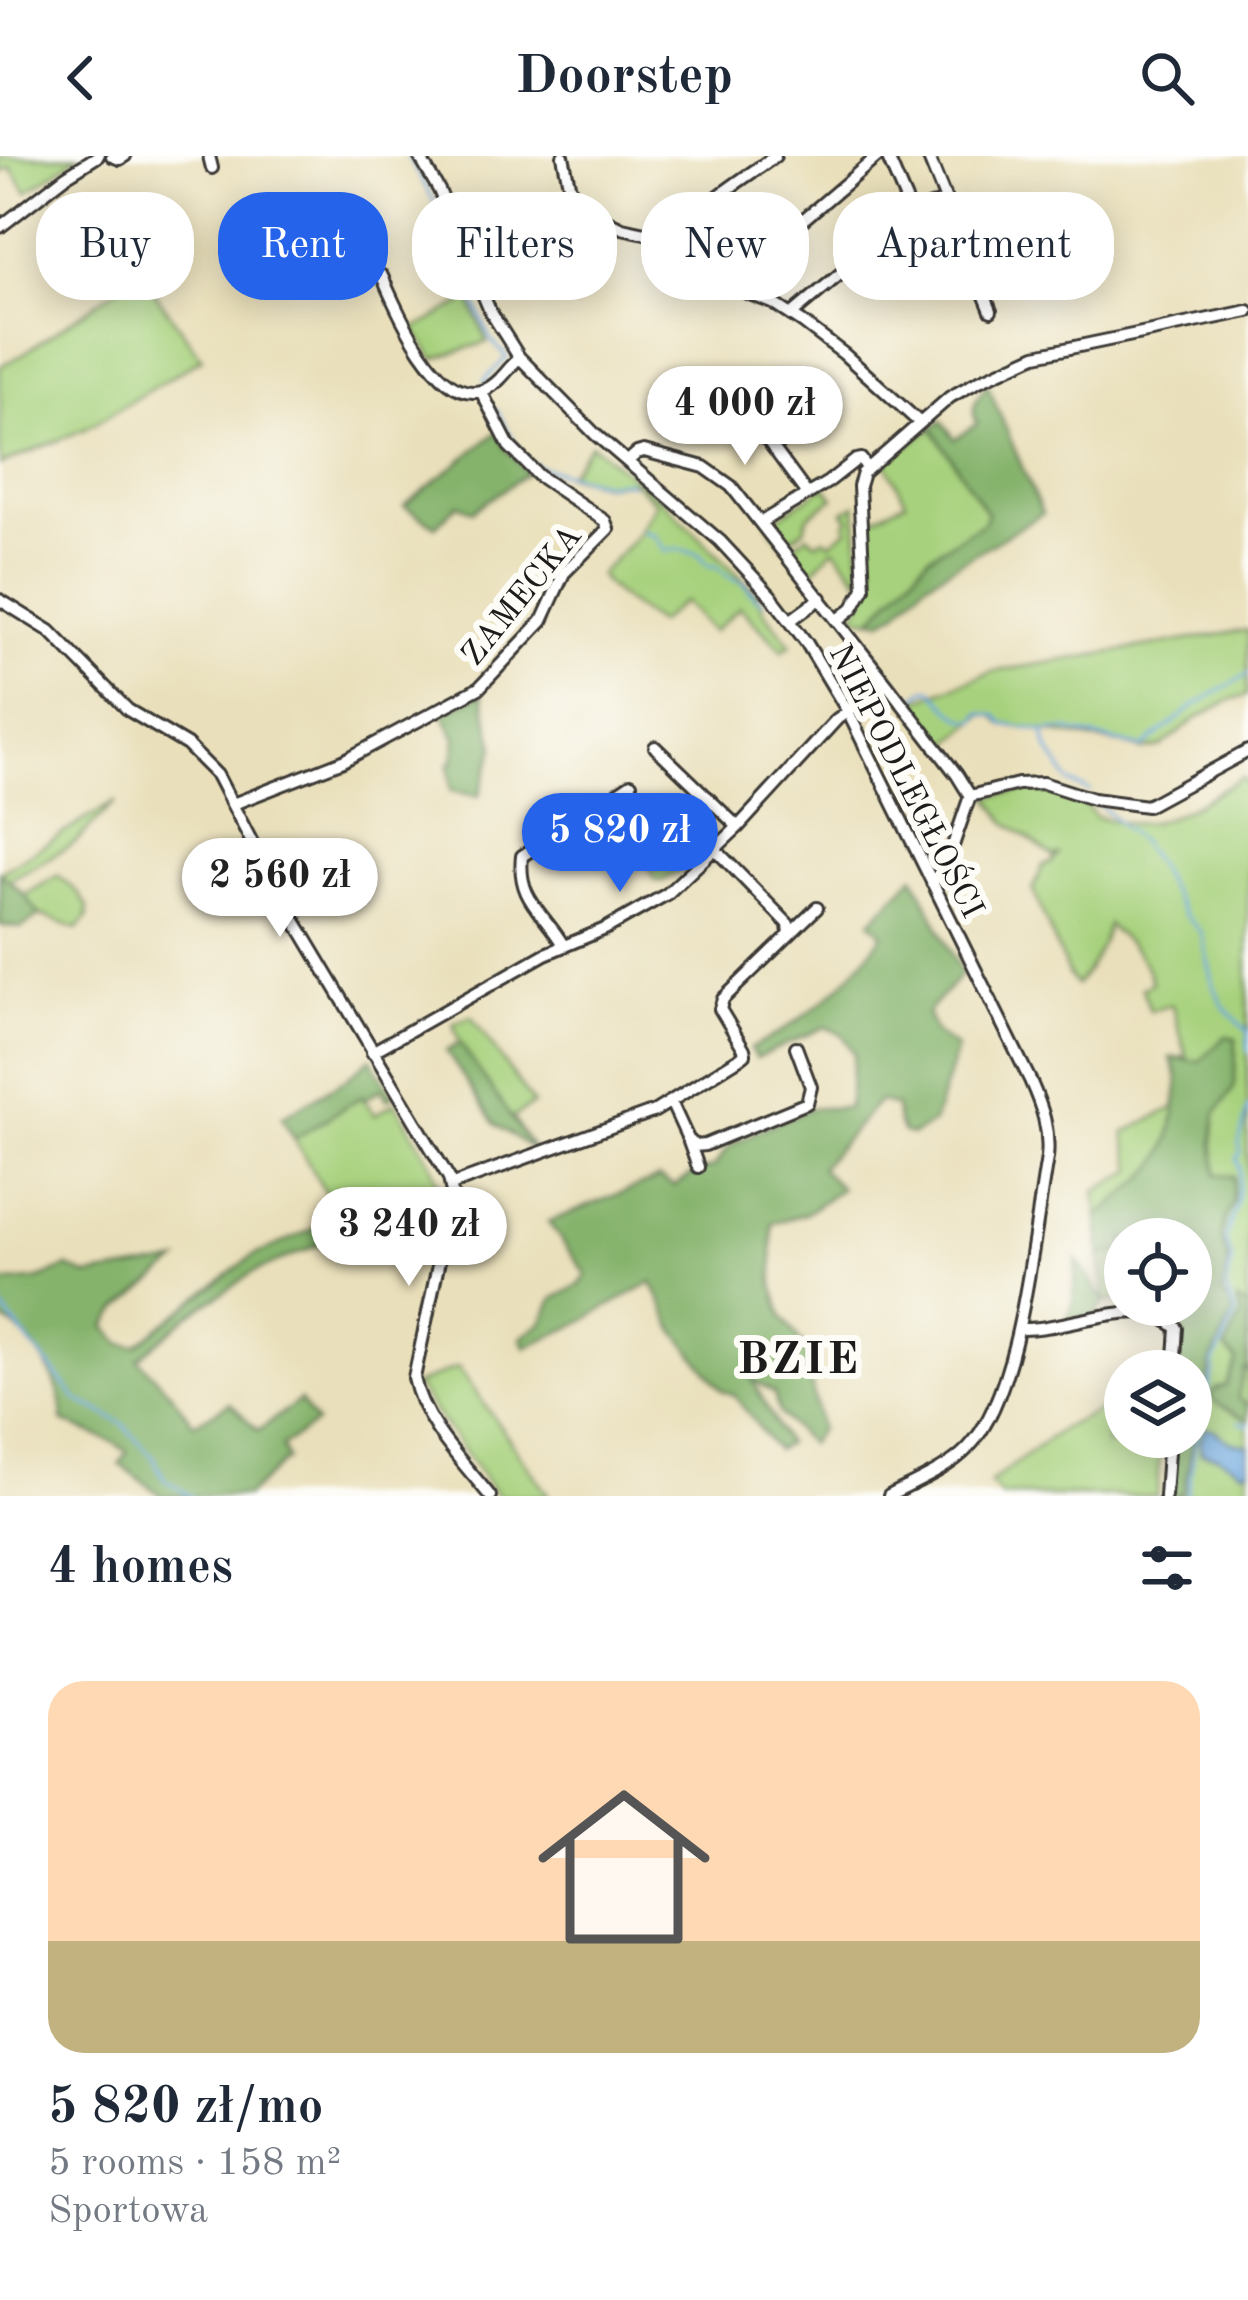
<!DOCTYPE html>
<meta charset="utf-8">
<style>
:root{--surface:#fff;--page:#f2f2f3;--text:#1f2937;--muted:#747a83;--accent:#2563eb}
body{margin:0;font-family:"Old Standard TT",serif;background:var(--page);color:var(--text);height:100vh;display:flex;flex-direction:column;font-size:45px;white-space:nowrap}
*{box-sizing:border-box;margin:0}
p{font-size:39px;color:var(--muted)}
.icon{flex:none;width:66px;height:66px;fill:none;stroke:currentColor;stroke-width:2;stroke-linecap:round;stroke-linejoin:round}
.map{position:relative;height:1340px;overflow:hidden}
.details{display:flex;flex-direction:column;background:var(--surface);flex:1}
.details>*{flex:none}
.top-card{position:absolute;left:36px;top:36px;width:1176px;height:108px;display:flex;gap:24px}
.tools{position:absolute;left:1104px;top:1062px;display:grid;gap:24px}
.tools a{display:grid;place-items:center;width:108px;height:108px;border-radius:50%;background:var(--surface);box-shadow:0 6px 30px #0003;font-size:60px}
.price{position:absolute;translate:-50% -102px;padding:0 27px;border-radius:42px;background:#fff;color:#222;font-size:39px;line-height:78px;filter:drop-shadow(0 3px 6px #0008)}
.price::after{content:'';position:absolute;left:50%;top:72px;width:36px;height:27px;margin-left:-18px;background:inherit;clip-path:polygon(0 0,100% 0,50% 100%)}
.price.on{background:var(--accent);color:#fff}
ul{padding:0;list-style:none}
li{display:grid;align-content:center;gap:24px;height:636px;padding:0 48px}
li span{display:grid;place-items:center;height:372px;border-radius:36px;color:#555}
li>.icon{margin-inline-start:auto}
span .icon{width:216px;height:216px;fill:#fffc;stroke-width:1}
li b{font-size:51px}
h2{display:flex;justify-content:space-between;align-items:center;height:144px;padding:0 48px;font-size:51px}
.tag{padding:0 42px;border-radius:48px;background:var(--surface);box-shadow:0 6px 30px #0003;font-size:42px;line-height:108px}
.tag.on{background:var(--accent);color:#fff}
header{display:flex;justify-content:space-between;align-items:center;height:156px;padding:0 48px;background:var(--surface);font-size:54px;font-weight:700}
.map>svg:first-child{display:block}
.green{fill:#a7d17d;stroke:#62764c;stroke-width:3}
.forest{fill:#85b36c;stroke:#506844;stroke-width:3}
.water{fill:#6da8de;stroke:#44627d;stroke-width:3}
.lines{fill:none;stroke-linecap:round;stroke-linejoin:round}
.stream{stroke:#6da8de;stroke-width:3}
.minor-casing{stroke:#3b3934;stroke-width:16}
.minor{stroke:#fff;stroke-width:10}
.labels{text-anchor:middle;stroke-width:12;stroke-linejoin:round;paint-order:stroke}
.street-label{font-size:33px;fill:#1c1c1c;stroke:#fdfcf7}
.district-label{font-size:45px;font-weight:bold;letter-spacing:3px;fill:#1c1c1c;stroke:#fdfcf7}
</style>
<header><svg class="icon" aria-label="back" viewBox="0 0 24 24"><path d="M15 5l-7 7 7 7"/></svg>Doorstep<svg class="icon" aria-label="search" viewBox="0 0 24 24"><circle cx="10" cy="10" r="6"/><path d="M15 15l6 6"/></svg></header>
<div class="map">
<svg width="1248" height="1340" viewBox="0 0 1248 1340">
<rect width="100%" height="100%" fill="#fdfcf7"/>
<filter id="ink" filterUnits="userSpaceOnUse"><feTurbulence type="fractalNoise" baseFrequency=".00833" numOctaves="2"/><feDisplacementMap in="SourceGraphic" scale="24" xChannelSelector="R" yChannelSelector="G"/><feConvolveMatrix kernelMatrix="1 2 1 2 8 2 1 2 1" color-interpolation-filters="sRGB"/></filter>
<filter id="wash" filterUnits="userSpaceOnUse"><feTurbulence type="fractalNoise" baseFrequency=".004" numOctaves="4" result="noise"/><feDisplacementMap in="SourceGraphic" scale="48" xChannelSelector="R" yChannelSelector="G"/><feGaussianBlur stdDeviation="2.7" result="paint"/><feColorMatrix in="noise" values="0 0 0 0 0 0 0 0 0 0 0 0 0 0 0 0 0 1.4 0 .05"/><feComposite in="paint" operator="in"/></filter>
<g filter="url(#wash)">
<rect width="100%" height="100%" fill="#e9dfba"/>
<path class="green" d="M 0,0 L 79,0 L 27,36 L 11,11 L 0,18 Z
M 140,117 L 202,202 L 87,272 L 0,309 L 0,210 L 20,200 Z
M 470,143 L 487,186 L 434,203 L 415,173 Z
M 932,272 L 987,357 L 984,366 L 928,401 L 872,463 L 857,461 L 855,456 C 879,427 870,400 868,365 L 906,345 L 885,305 Z
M 591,288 L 661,343 L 756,436 L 764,455 L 791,488 L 783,494 L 740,451 L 713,476 L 684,445 L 658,467 C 636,453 615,440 599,419 L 634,383 L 656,347 L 633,325 L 605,328 L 567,319 Z
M 825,330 L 834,342 L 808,360 L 804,373 L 783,389 L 768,368 Z
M 856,349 L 861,426 L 836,393 L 832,394 L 811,417 L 798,408 L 789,393 L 807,379 L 817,386 L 825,382 L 830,387 L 848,373 L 845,368 L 849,363 L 844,355 Z
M 1248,474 L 1248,539 L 1233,543 L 1196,563 L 1161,591 L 1142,594 L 1123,588 L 1002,568 L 995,560 L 983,558 L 946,590 L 912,546 L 991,516 Z
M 1243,621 L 1248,629 L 1248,1340 L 1165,1340 L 1191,1281 L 1191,1215 L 1183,1149 L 1191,1149 L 1191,1083 L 1125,1083 L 1125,1142 L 1105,1146 L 1096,1035 L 1134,1014 L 1124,977 L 1175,951 L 1180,929 L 1171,902 L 1187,901 L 1172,849 L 1150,855 L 1142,832 L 1152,827 C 1145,799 1128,788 1108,769 C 1102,791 1092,811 1076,829 L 1069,820 L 1033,734 L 1043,709 L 1050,708 L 1058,699 L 1052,700 L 1006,666 L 989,641 C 1025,633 1073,624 1095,661 C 1111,664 1128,669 1145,667 C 1175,665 1216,635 1243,621 Z
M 116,645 L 75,687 L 9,724 L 25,739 L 58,719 L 78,737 L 88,751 L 87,762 L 77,773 L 41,759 L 21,772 L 0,769 L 0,716 Z
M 686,679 L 702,697 L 683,715 L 679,714 L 662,725 L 655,724 L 648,707 Z
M 471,860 L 533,948 L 513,962 L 533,994 L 460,887 L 453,868 Z
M 362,940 L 375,959 L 395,946 L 431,1007 L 440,1035 L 348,1076 L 294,983 Z
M 458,1211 L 549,1340 L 497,1340 L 415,1229 Z
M 1110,1249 L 1106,1289 L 1160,1286 L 1157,1340 L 1001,1340 L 990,1327 L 1061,1273 Z"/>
<path class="forest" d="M 987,228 L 1042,358 L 925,427 L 896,457 L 883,464 L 872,463 L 928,401 L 984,366 L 987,357 L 932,272 L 942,265 L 955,283 L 977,268 C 969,252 977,242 987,228 Z
M 497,276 L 506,293 L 527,317 L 473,355 L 458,348 L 436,370 L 404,350 Z
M 482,538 L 495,591 L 479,640 L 451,635 L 449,607 L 453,605 L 456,582 L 443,558 Z
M 0,716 L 25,739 L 40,759 L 21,772 L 0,769 Z
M 914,720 L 962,818 L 927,857 L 936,878 L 957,892 L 933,967 L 913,979 L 903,977 L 898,967 L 896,950 L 879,945 L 820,1012 L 841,1032 L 805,1058 L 772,1067 L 773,1129 L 783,1161 L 804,1190 L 820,1273 L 809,1288 L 779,1257 L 774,1237 L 752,1223 L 786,1288 L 776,1294 L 734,1239 L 722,1234 L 674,1173 L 652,1126 L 572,1171 L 526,1191 L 521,1182 L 542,1167 L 553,1143 L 579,1129 L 587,1119 L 548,1066 L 659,1022 L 674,1030 L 696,1016 L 714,1011 L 729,990 L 766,971 L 811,952 L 848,952 L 854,898 L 842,878 L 825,871 L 756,902 L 750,893 C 809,862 845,832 883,778 L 871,765 Z
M 1226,880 L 1236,882 L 1235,930 L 1216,958 L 1213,985 L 1217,1019 L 1234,1020 L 1233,1046 L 1225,1064 L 1221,1083 L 1229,1104 L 1222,1139 L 1231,1149 L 1233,1159 L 1210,1207 L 1210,1215 L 1197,1262 L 1184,1335 L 1175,1340 L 1167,1340 L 1171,1281 L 1191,1281 L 1191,1215 L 1176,1215 L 1183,1149 L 1191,1149 L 1191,1083 L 1125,1083 L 1125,1095 L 1101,1099 L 1098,1061 C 1144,1019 1169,1017 1176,948 C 1178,928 1181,921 1171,902 L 1200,905 Z
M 460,887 L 533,994 L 495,968 L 446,895 Z
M 371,902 L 393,940 L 387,943 L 381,933 L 363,944 L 362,940 L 294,983 L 282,961 L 346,923 Z
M 339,1061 L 348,1076 L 252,1117 L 187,1161 L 138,1203 L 169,1235 L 194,1268 L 230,1247 L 258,1275 L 300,1244 L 316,1267 L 282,1290 L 287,1303 L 246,1340 L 162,1340 L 120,1308 L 127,1296 L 115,1287 L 62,1265 C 67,1233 31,1173 0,1164 L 0,1127 L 39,1123 L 68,1111 L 88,1120 L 178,1106 L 117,1155 L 106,1170 L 120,1187 L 136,1190 L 251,1101 Z
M 1077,1104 L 1105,1146 L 1097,1158 L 1068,1164 L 1074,1140 Z
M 1237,1145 L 1248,1151 L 1248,1215 L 1244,1213 L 1238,1242 L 1248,1251 L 1248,1265 L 1210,1243 L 1214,1234 L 1226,1230 L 1237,1205 L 1225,1193 L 1241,1160 Z"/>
<path class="water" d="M 1205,1272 L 1213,1273 L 1229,1285 L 1248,1289 L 1248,1312 L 1243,1315 L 1218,1300 L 1201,1297 L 1200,1284 Z"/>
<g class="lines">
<path class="stream" d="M 407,0 L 432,41 L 454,95
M 460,108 L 490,183 L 507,201 L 485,224 L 485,228
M 497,254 L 518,292
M 534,307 L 539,311 L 605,327 L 626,325 L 630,328
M 642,375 L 654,379 L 666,395 L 678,393 L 699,398 L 708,409 L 718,411 L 726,419 L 744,427 L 754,440 L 763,446
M 860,481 L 863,482 L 910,545 L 926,533 L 932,533 C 944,546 957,564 976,565 L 980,557 L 998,560 L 1003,568 L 1044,575 L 1047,591 L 1070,627 L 1090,635
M 1047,575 L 1066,574 L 1142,592 L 1195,549 L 1248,518
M 1100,649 L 1138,684 L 1153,703 L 1183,758 L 1201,776 L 1214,830 L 1222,848 L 1248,876 L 1248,896
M 0,1150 L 77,1244 L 123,1268 L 153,1301 L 164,1323 L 191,1340
M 1239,1266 L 1248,1269
M 1187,1340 L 1199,1264 L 1214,1214 L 1213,1209 L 1236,1159 L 1225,1132 L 1232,1103 L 1225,1084 L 1237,1046 L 1240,1013 L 1237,1002 L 1241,997 L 1239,988 L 1248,951"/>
</g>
</g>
<g filter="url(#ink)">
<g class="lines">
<defs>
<path id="minor" d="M 112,0 L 120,3 L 125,0
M 209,0 L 212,12
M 419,0 L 439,34 L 490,155 L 519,201 L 596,279 L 720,385 L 771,440 L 806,486 L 847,554 L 1030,924 C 1042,951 1050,973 1047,1002 C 1033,1079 1021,1237 968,1292 C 947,1314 915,1326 889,1340
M 563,0 L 571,38 L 589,56 L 622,72 L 681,85 L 730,126 L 747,137 L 773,147 L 802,166 L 844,198 L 920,267
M 928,0 L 991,155
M 912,58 L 946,44
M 0,71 L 66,20 L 98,0
M 681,85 C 686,55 751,19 775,0
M 382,120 C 396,153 438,251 484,234 C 498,229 510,211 519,201
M 730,126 L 878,0
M 481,135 L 491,124 L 496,95 L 571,38
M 791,159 L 912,58 L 887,0
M 749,259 L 807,338
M 628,305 L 637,297 L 644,295 L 704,311 L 731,330 L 887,528 L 957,619 L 970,640
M 761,366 L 828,326 L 856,304 L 861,303 L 867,312
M 0,444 L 50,475 L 128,554 L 187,589 L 217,619 L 275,731 L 449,1022 L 452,1037 L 450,1053 L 414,1222 C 423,1267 463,1306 490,1340
M 791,464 L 821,442
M 838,464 L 853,452 L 864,432 L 859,330 L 863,317 L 950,241 L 977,226 L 1036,199 L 1248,155
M 655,591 L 738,671
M 970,640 L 1018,628 L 1043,627 L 1093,643 L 1147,650 L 1248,595
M 233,648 L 343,605 L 479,532 L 542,465 L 564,417 L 608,373 L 605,365 L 539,320 L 509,290 L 481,235
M 715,693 L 788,768 L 789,779
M 932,727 L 946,710 L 970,640
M 563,789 C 543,755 517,744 522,700 L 631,628
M 372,896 L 545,798 L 605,773 L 667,738 L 738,671 L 837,563 L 887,528
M 671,946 L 688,983 L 695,990 L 705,989 L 807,947 L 811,931 L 796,891
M 689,986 L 698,1011
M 451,1029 L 655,955 L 740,902 L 745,898 L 744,893 L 720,853 L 723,843 L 817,752
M 1019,1173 C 1060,1175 1127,1145 1161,1161 C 1167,1164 1172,1168 1177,1172 L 1174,1215
M 1165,1340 L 1169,1281"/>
</defs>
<use href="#minor" class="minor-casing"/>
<use href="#minor" class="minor"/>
</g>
</g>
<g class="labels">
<g class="street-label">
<text transform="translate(520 438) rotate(-51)" y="12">ZAMECKA</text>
<text transform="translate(908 624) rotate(63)" y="12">NIEPODLEGŁOŚCI</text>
</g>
<g class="district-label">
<text x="799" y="1217">BZIE</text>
</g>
</g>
</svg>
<div class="tools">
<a><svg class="icon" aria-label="locate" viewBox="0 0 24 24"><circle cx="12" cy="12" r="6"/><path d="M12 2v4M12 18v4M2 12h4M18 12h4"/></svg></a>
<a><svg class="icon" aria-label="layers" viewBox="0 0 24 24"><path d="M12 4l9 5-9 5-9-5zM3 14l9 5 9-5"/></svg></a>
</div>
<b class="price" style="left:745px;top:312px">4 000 zł</b>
<b class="price on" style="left:620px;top:739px">5 820 zł</b>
<b class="price" style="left:280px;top:784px">2 560 zł</b>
<b class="price" style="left:409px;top:1133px">3 240 zł</b>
<div class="top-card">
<a class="tag">Buy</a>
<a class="tag on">Rent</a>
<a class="tag">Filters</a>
<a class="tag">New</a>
<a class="tag">Apartment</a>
</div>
</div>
<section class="details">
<h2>4 homes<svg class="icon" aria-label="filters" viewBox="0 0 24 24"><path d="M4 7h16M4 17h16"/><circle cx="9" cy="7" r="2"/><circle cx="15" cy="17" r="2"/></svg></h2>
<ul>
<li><span style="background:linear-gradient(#ffd9b3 70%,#c2b280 0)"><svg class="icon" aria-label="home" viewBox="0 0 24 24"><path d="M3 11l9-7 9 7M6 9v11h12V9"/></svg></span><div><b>5 820 zł/mo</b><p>5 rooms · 158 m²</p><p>Sportowa</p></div></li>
</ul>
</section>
